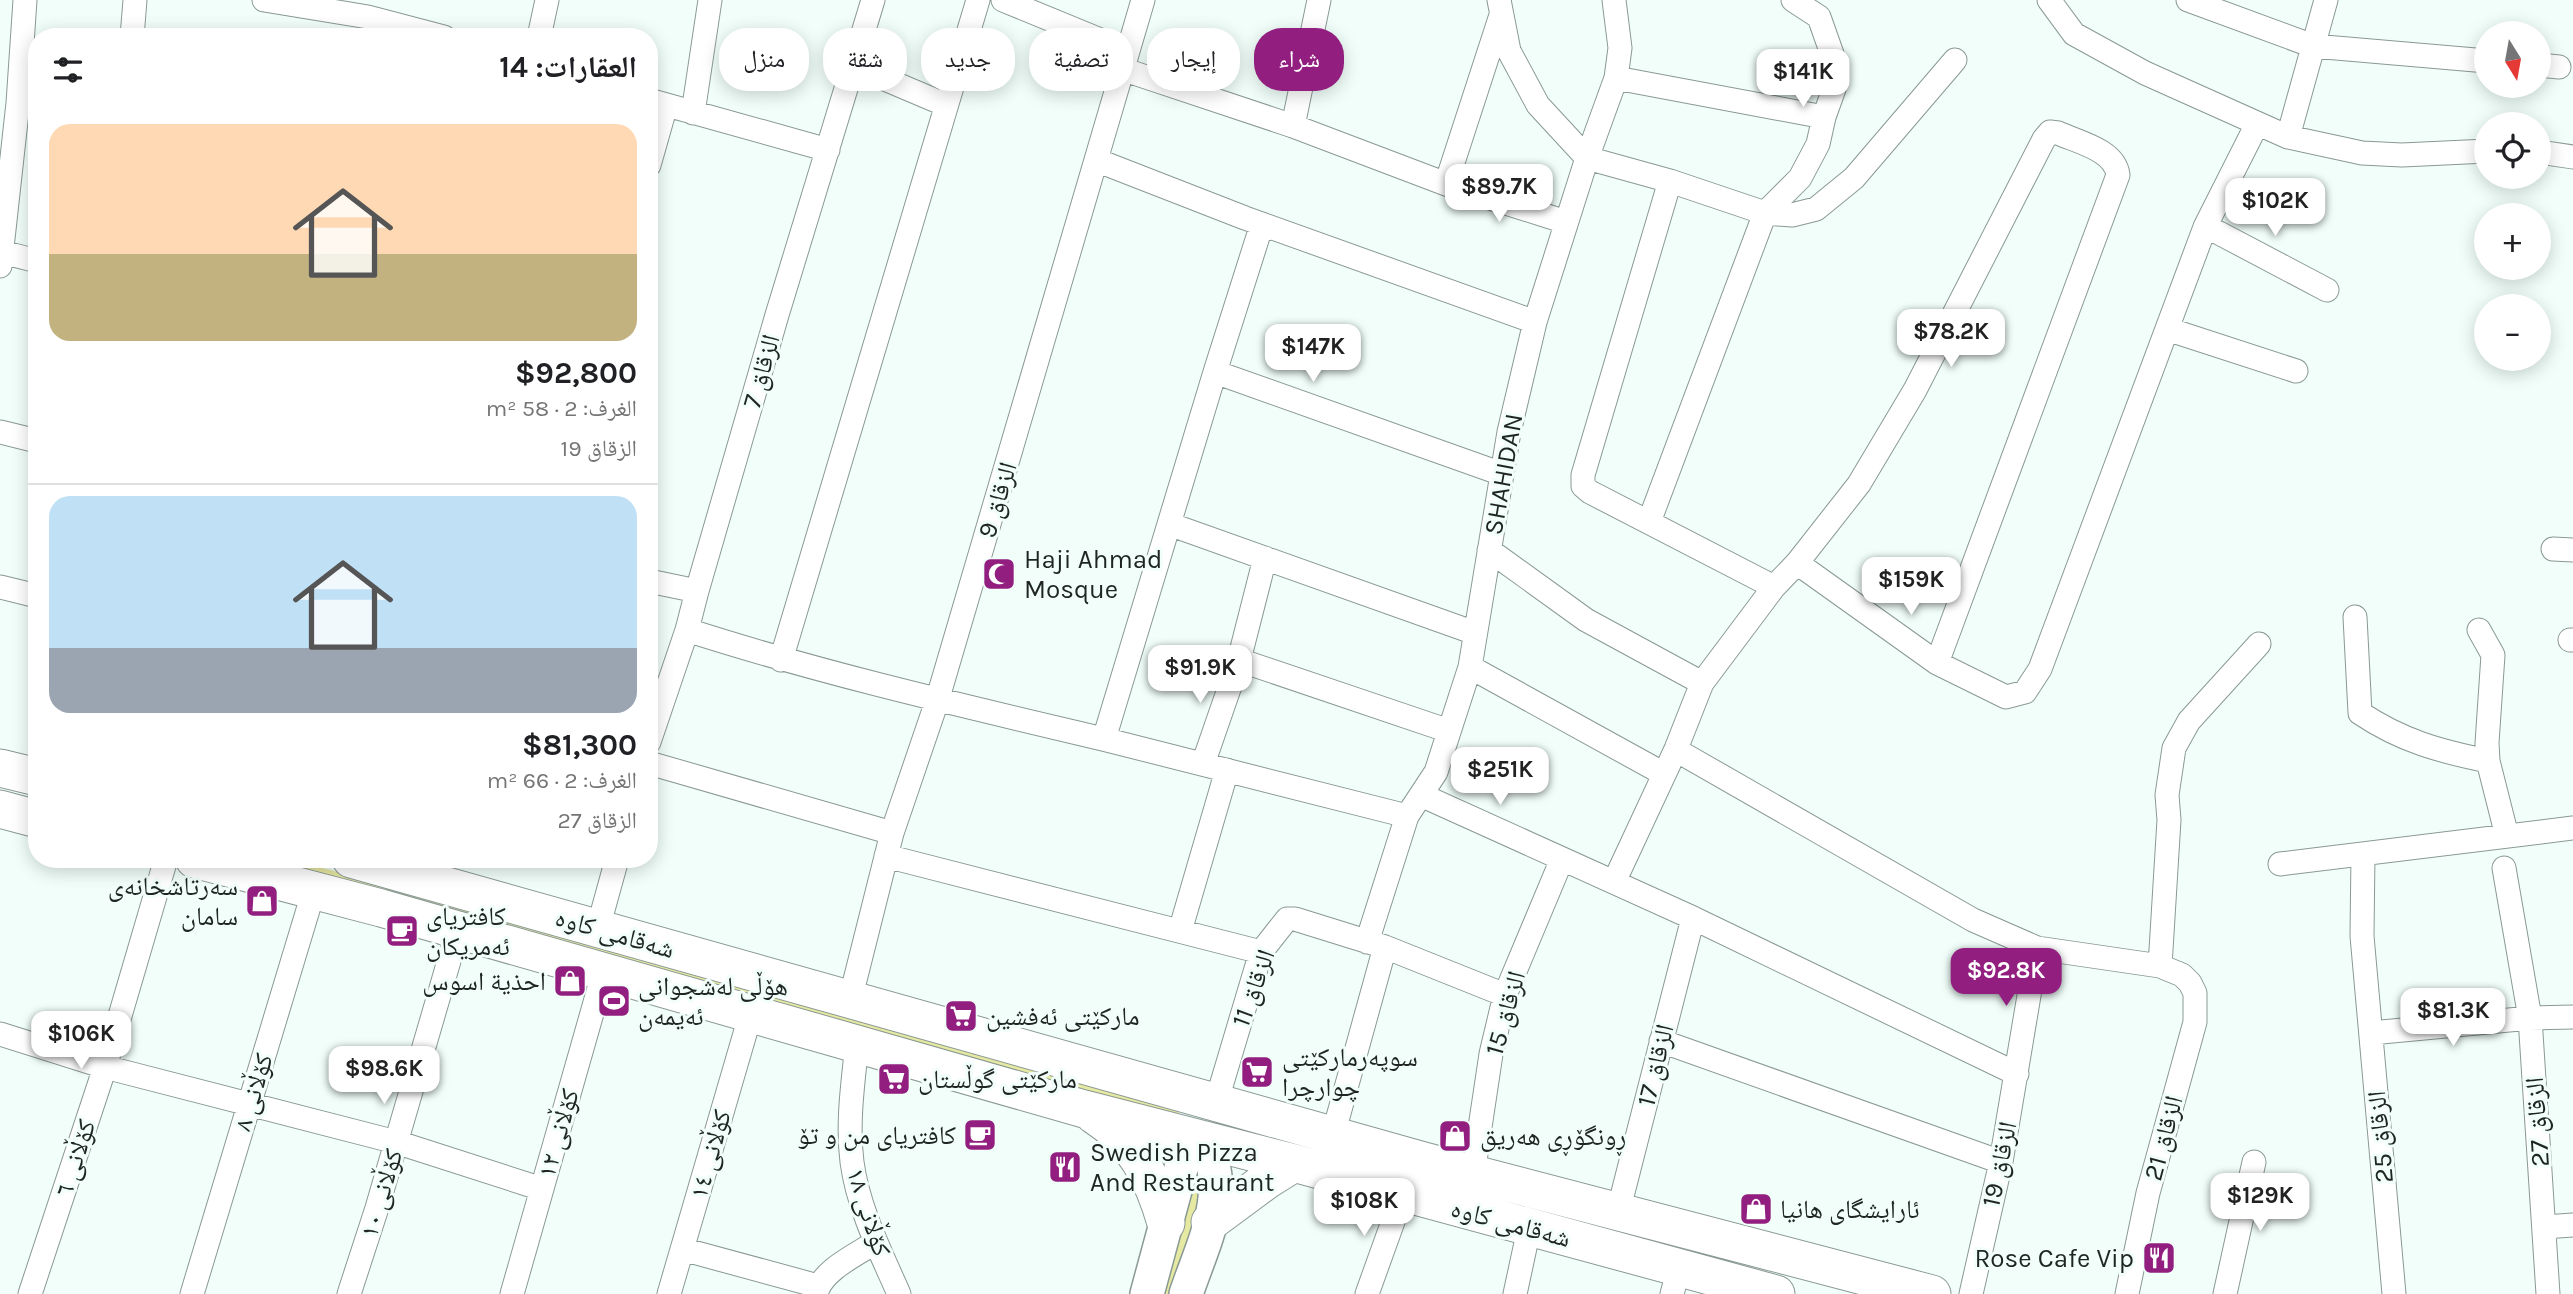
<!DOCTYPE html>
<html lang="ar">
<meta charset="utf-8">
<style>
:root{--surface:#fff;--page:#f2f2f2;--text:#202124;--muted:#757577;--line:#e0e0e0;--accent:#921f7f}
body{margin:0;font-family:Karla,"Noto Naskh Arabic",sans-serif;background:var(--page);color:var(--text);direction:rtl;height:100vh;display:flex;flex-direction:column;font-size:26px;white-space:nowrap}
*{box-sizing:border-box;margin:0}
p{font-size:23px;color:var(--muted)}
.icon{flex:none;width:38px;height:38px;fill:none;stroke:currentColor;stroke-width:2;stroke-linecap:round;stroke-linejoin:round}
.map{position:relative;flex:1;overflow:hidden;direction:ltr}
.details{position:absolute;left:28px;top:28px;width:630px;height:840px;display:flex;flex-direction:column;background:var(--surface);border-radius:28px;box-shadow:0 4px 18px #0003;direction:rtl}
.details>*{flex:none}
.guide{position:absolute;left:679px;top:28px;width:665px;height:63px;direction:rtl;display:flex;gap:14px}
.needle{width:46px;rotate:169deg}
.buttons{position:absolute;left:2474px;top:21px;display:grid;gap:14px}
.buttons a{display:grid;place-items:center;width:77px;height:77px;border-radius:50%;background:var(--surface);box-shadow:0 4px 18px #0003;font-size:35px}
.price{position:absolute;translate:-50% -60px;padding:0 16px;border-radius:14px;background:#fff;color:#222;font-size:23px;line-height:46px;filter:drop-shadow(0 2px 4px #0008)}
.price::after{content:'';position:absolute;left:50%;top:42px;width:21px;height:16px;margin-left:-10px;background:inherit;clip-path:polygon(0 0,100% 0,50% 100%)}
.price.selected{background:var(--accent);color:#fff}
ul{padding:0;list-style:none}
li{display:grid;align-content:center;gap:14px;height:371px;padding:0 21px}
li+li{border-top:2px solid var(--line)}
li span{display:grid;place-items:center;height:217px;border-radius:21px;color:#555}
li>.icon{margin-inline-start:auto}
span .icon{width:126px;height:126px;fill:#fffc;stroke-width:1}
li b{font-size:30px}
h2{display:flex;justify-content:space-between;align-items:center;height:84px;padding:0 21px;font-size:30px}
.tag{padding:0 24px;border-radius:28px;background:var(--surface);box-shadow:0 4px 18px #0003;font-size:24px;line-height:63px}
.tag.selected{background:var(--accent);color:#fff}
.map>svg:first-child{display:block}
.green{fill:#e6e9a2}
.lines{fill:none;stroke-linecap:round;stroke-linejoin:round}
.minor-casing{stroke:#8a9994;stroke-width:25}
.secondary-casing{stroke:#8a9994;stroke-width:36}
.primary-casing{stroke:#8a9994;stroke-width:39}
.minor{stroke:#fff;stroke-width:23}
.secondary{stroke:#fff;stroke-width:33}
.primary{stroke:#fff;stroke-width:37}
.labels{text-anchor:middle;stroke-width:6;stroke-linejoin:round;paint-order:stroke}
.street-label{font-size:26px;fill:#1f2523;stroke:#f1fefa}
.poi-label{font-size:26px;fill:#1f2523;stroke:#f1fefa;text-anchor:start}
</style>
<div class="map">
<svg width="2573" height="1294" viewBox="0 0 2573 1294">
<rect width="100%" height="100%" fill="#f1fefa"/>
<path class="green" d="M 236,859 L 288,859 L 403,889 L 1180,1106 L 1180,1112 L 1170,1117 Z
M 1203,1169 L 1209,1186 L 1172,1294 L 1161,1294 L 1189,1171 Z"/>
<g class="lines">
<defs>
<path id="minor" d="M 264,0 L 368,17 L 444,37
M 1003,0 L 1127,51
M 1499,0 L 1509,51 L 1538,105 L 1587,158 L 1670,181 L 1765,213 L 1792,215 L 1816,209 L 1854,178 L 1955,60
M 2049,0 L 2074,34 L 2145,73 L 2288,137 L 2362,153 L 2402,155 L 2487,151
M 2188,0 L 2313,46 L 2487,61
M 132,37 L 135,0
M 539,37 L 547,0
M 2539,65 L 2559,67
M 854,66 L 946,105
M 1122,69 L 1293,126 L 1319,0
M 1616,78 L 1824,117
M 649,100 L 828,150
M 693,113 L 710,0
M 1293,126 L 1446,184 L 1501,15
M 2288,137 L 2326,0
M 2539,152 L 2573,157
M 1096,160 L 1245,218 L 1535,322
M 649,165 L 666,105
M 1670,181 L 1583,475 L 1583,486 L 1590,492 L 1774,587
M 1446,184 L 1566,222
M 1262,224 L 1215,372 L 1502,474
M 2205,227 L 2219,233 L 2327,290
M 2,252 L 37,261
M 0,266 L 18,103 L 25,0
M 2167,329 L 2296,371
M 0,432 L 37,441
M 1649,522 L 1765,213 L 1800,178 L 1818,144 L 1824,117 L 1834,89 L 1832,54 L 1819,17 L 1793,0
M 1169,524 L 1475,633
M 2553,549 L 2573,550
M 1489,550 L 1586,620 L 1702,683
M 1797,563 L 1937,663 L 2006,697 L 2025,692 L 2040,669 L 2205,227 L 2257,124
M 649,581 L 697,591
M 0,587 L 37,596
M 2355,617 L 2360,713 C 2402,741 2439,751 2488,761
M 687,630 C 824,674 964,706 1103,739 C 1205,764 1306,790 1407,816
M 2479,630 L 2493,655 L 2487,743 L 2488,761 L 2507,836
M 2570,640 L 2573,640
M 781,660 L 978,0
M 1239,660 L 1449,731
M 1470,667 L 1664,774
M 1104,739 L 1215,372
M 649,742 L 687,630 L 697,591 L 777,315 L 873,0
M 1676,750 L 1973,920 L 2037,948 L 2160,966 L 2182,975 L 2190,983 L 2195,993 L 2195,1022 L 2148,1193 L 2127,1294
M 649,763 L 892,833
M 1203,764 L 1239,660 L 1265,558
M 1421,795 L 1693,918 L 2017,1074
M 2363,854 L 2362,936 L 2394,1294
M 886,856 L 1261,952
M 2280,864 L 2573,828
M 2504,868 L 2530,1018 L 2548,1294
M 1614,882 L 1676,749 L 1702,683 L 1774,587 L 1797,563 L 1859,484 L 1915,390 L 2044,139 L 2050,132 L 2058,133 C 2078,142 2115,150 2118,175 L 1937,663
M 598,928 L 617,859
M 1180,931 L 1227,770
M 1367,942 L 1407,816 L 1436,772 L 1470,667 L 1509,432 L 1535,322 L 1587,158 L 1616,78 L 1620,48 L 1614,0
M 2160,966 L 2169,820 L 2167,795 L 2174,748 L 2189,721 L 2259,644
M 850,1000 L 892,833 L 937,701 L 1143,0
M 2371,1033 L 2530,1018 L 2573,1017
M 0,1034 L 105,1067 L 396,1142 L 542,1189
M 1661,1041 L 2001,1162
M 857,1044 C 853,1083 847,1123 852,1162 C 858,1208 881,1253 899,1294
M 1216,1103 L 1261,952 L 1287,919 L 1295,919 L 1385,947 L 1505,995
M 1333,1135 L 1385,947
M 1473,1174 L 1491,1054 L 1505,995 L 1562,859
M 1618,1212 L 1693,918
M 2544,1227 L 2573,1225
M 682,1249 L 818,1286
M 30,1294 L 105,1067 L 166,859
M 192,1294 L 314,890
M 349,1294 L 377,1208 L 458,930
M 512,1294 L 604,971
M 669,1294 L 751,1013
M 816,1294 C 822,1270 856,1255 876,1242
M 1367,1294 L 1395,1216 L 1400,1193
M 1515,1294 L 1529,1229
M 1672,1294 L 1679,1268
M 1971,1294 L 2001,1162 L 2037,948
M 2225,1294 L 2254,1162"/>
<path id="secondary" d="M 1147,1294 L 1183,1161 L 1191,1149 L 1205,1141 C 1231,1194 1203,1243 1186,1294"/>
<path id="primary" d="M 0,768 L 37,777
M 0,809 L 37,819
M 194,859 L 381,908 L 1084,1109 L 1294,1163 L 1776,1294
M 351,859 L 1424,1161 L 1932,1294
M 1094,1115 C 1135,1141 1153,1178 1166,1223
M 1210,1222 L 1267,1180 L 1294,1163"/>
</defs>
<use href="#minor" class="minor-casing"/>
<use href="#secondary" class="secondary-casing"/>
<use href="#primary" class="primary-casing"/>
<use href="#minor" class="minor"/>
<use href="#secondary" class="secondary"/>
<use href="#primary" class="primary"/>
</g>
<defs>
<symbol id="mosque-square" viewBox="-11 -11 22 22"><rect x="-9" y="-9" width="18" height="18" rx="4" fill="#921f7f" stroke="#f1fefa"/><path d="M3.5-4.9A6 6 0 1 0 3.5 4.9A5 5 0 1 1 3.5-4.9Z" fill="#fff"/></symbol>
<symbol id="shop-square" viewBox="-11 -11 22 22"><rect x="-9" y="-9" width="18" height="18" rx="4" fill="#921f7f" stroke="#f1fefa"/><path d="M-5-2.5h2.3a2.7 3.5 0 0 1 5.4 0H5L5.5 6h-11ZM-1.5-2.5h3a1.5 2.3 0 0 0-3 0Z" fill="#fff"/></symbol>
<symbol id="cafe-square" viewBox="-11 -11 22 22"><rect x="-9" y="-9" width="18" height="18" rx="4" fill="#921f7f" stroke="#f1fefa"/><path d="M-5.5-4.5H6V0H3Q3 3.5 0 3.5H-2.5Q-5.5 3.5-5.5 0ZM3-3.2v2h1.7v-2ZM-6 4.5H4V6H-6Z" fill="#fff"/></symbol>
<symbol id="stadium-square" viewBox="-11 -11 22 22"><rect x="-9" y="-9" width="18" height="18" rx="4" fill="#921f7f" stroke="#f1fefa"/><path d="M0-5a6.5 5 0 1 0 0 10a6.5 5 0 1 0 0-10ZM-3.5-1.8h7v3.6h-7Z" fill="#fff"/></symbol>
<symbol id="supermarket-square" viewBox="-11 -11 22 22"><rect x="-9" y="-9" width="18" height="18" rx="4" fill="#921f7f" stroke="#f1fefa"/><path d="M-6-5.5h2.5l.6 2H6L4.5 2H-2.5L-4.4-4H-6ZM-1.5 3.2a1.3 1.3 0 1 0 .1 0ZM3 3.2a1.3 1.3 0 1 0 .1 0Z" fill="#fff"/></symbol>
<symbol id="restaurant-square" viewBox="-11 -11 22 22"><rect x="-9" y="-9" width="18" height="18" rx="4" fill="#921f7f" stroke="#f1fefa"/><path d="M-5-6h1v4h1v-4h1v4h1v-4h1v5L-1.5 .5V6h-2V.5L-5-1ZM5-6V6H3V1.5H1.5Q1.5-4 5-6Z" fill="#fff"/></symbol>
</defs>
<g fill-rule="evenodd">
<use href="#mosque-square" x="980" y="555" width="38" height="38"/>
<use href="#shop-square" x="243" y="882" width="38" height="38"/>
<use href="#cafe-square" x="383" y="912" width="38" height="38"/>
<use href="#shop-square" x="551" y="962" width="38" height="38"/>
<use href="#stadium-square" x="595" y="982" width="38" height="38"/>
<use href="#supermarket-square" x="942" y="997" width="38" height="38"/>
<use href="#supermarket-square" x="1238" y="1053" width="38" height="38"/>
<use href="#supermarket-square" x="875" y="1060" width="38" height="38"/>
<use href="#cafe-square" x="961" y="1116" width="38" height="38"/>
<use href="#shop-square" x="1436" y="1117" width="38" height="38"/>
<use href="#restaurant-square" x="1046" y="1148" width="38" height="38"/>
<use href="#shop-square" x="1737" y="1190" width="38" height="38"/>
<use href="#restaurant-square" x="2140" y="1239" width="38" height="38"/>
</g>
<g class="labels">
<g class="street-label">
<text transform="translate(761 371) rotate(-74)" y="9">الزقاق 7</text>
<text transform="translate(1503 474) rotate(-80)" y="9">SHAHIDAN</text>
<text transform="translate(997 500) rotate(-73)" y="9">الزقاق 9</text>
<text transform="translate(615 933) rotate(16)" y="9">شەقامی کاوە</text>
<text transform="translate(1253 988) rotate(-70)" y="9">الزقاق 11</text>
<text transform="translate(1505 1013) rotate(-74)" y="9">الزقاق 15</text>
<text transform="translate(1655 1065) rotate(-76)" y="9">الزقاق 17</text>
<text transform="translate(253 1092) rotate(-73)" y="9">کۆڵانی ٨</text>
<text transform="translate(2537 1122) rotate(-94)" y="9">الزقاق 27</text>
<text transform="translate(558 1133) rotate(-74)" y="9">کۆڵانی ١٢</text>
<text transform="translate(2380 1137) rotate(-95)" y="9">الزقاق 25</text>
<text transform="translate(2163 1138) rotate(-75)" y="9">الزقاق 21</text>
<text transform="translate(710 1154) rotate(-74)" y="9">کۆڵانی ١٤</text>
<text transform="translate(75 1158) rotate(-72)" y="9">کۆڵانی ٦</text>
<text transform="translate(1999 1164) rotate(-78)" y="9">الزقاق 19</text>
<text transform="translate(381 1193) rotate(-73)" y="9">کۆڵانی ١٠</text>
<text transform="translate(869 1212) rotate(72)" y="9">کۆڵانی ١٨</text>
<text transform="translate(1511 1223) rotate(15)" y="9">شەقامی کاوە</text>
</g>
<g class="poi-label">
<text x="1024" y="568">Haji Ahmad<tspan x="1024" dy="30">Mosque</tspan></text>
<text x="238" y="895" text-anchor="end">سەرتاشخانەی<tspan x="238" dy="30">سامان</tspan></text>
<text x="426" y="925">کافتریای<tspan x="426" dy="30">ئەمریکان</tspan></text>
<text x="546" y="990" text-anchor="end">احذية اسوس</text>
<text x="638" y="995">هۆڵی لەشجوانی<tspan x="638" dy="30">ئەیمەن</tspan></text>
<text x="986" y="1025">مارکێتی ئەفشین</text>
<text x="1282" y="1066">سوپەرمارکێتی<tspan x="1282" dy="30">چوارچرا</tspan></text>
<text x="918" y="1088">مارکێتی گوڵستان</text>
<text x="956" y="1144" text-anchor="end">کافتریای من و تۆ</text>
<text x="1480" y="1145">ڕونگۆڕی هەریق</text>
<text x="1090" y="1161">Swedish Pizza<tspan x="1090" dy="30">And Restaurant</tspan></text>
<text x="1780" y="1218">ئارایشگای هانیا</text>
<text x="2134" y="1267" text-anchor="end">Rose Cafe Vip</text>
</g>
</g>
</svg>
<div class="buttons">
<a><svg class="needle" viewBox="-14 -14 28 28"><path d="M0-13l5 13h-10z" fill="#e53935"/><path d="M0 13l5-13h-10z" fill="#757577"/></svg></a>
<a><svg class="icon" aria-label="locate" viewBox="0 0 24 24"><circle cx="12" cy="12" r="6"/><path d="M12 2v4M12 18v4M2 12h4M18 12h4"/></svg></a>
<a>+</a>
<a>−</a>
</div>
<b class="price" style="left:1803px;top:109px">$141K</b>
<b class="price" style="left:1499px;top:224px">$89.7K</b>
<b class="price" style="left:2275px;top:238px">$102K</b>
<b class="price" style="left:1951px;top:369px">$78.2K</b>
<b class="price" style="left:1313px;top:384px">$147K</b>
<b class="price" style="left:1911px;top:617px">$159K</b>
<b class="price" style="left:1200px;top:705px">$91.9K</b>
<b class="price" style="left:1500px;top:807px">$251K</b>
<b class="price selected" style="left:2006px;top:1008px">$92.8K</b>
<b class="price" style="left:2453px;top:1048px">$81.3K</b>
<b class="price" style="left:81px;top:1071px">$106K</b>
<b class="price" style="left:384px;top:1106px">$98.6K</b>
<b class="price" style="left:2260px;top:1233px">$129K</b>
<b class="price" style="left:1364px;top:1238px">$108K</b>
<div class="guide">
<a class="tag selected">شراء</a>
<a class="tag">إيجار</a>
<a class="tag">تصفية</a>
<a class="tag">جديد</a>
<a class="tag">شقة</a>
<a class="tag">منزل</a>
</div>
<section class="details">
<h2>العقارات: 14<svg class="icon" aria-label="filters" viewBox="0 0 24 24"><path d="M4 7h16M4 17h16"/><circle cx="9" cy="7" r="2"/><circle cx="15" cy="17" r="2"/></svg></h2>
<ul>
<li><span style="background:linear-gradient(#ffd9b3 60%,#c2b280 0)"><svg class="icon" aria-label="home" viewBox="0 0 24 24"><path d="M3 11l9-7 9 7M6 9v11h12V9"/></svg></span><div><b>$92,800</b><p>الغرف: 2 · 58 m²</p><p>الزقاق 19</p></div></li>
<li><span style="background:linear-gradient(#bfe0f5 70%,#9aa5b1 0)"><svg class="icon" aria-label="home" viewBox="0 0 24 24"><path d="M3 11l9-7 9 7M6 9v11h12V9"/></svg></span><div><b>$81,300</b><p>الغرف: 2 · 66 m²</p><p>الزقاق 27</p></div></li>
</ul>
</section>
</div>
